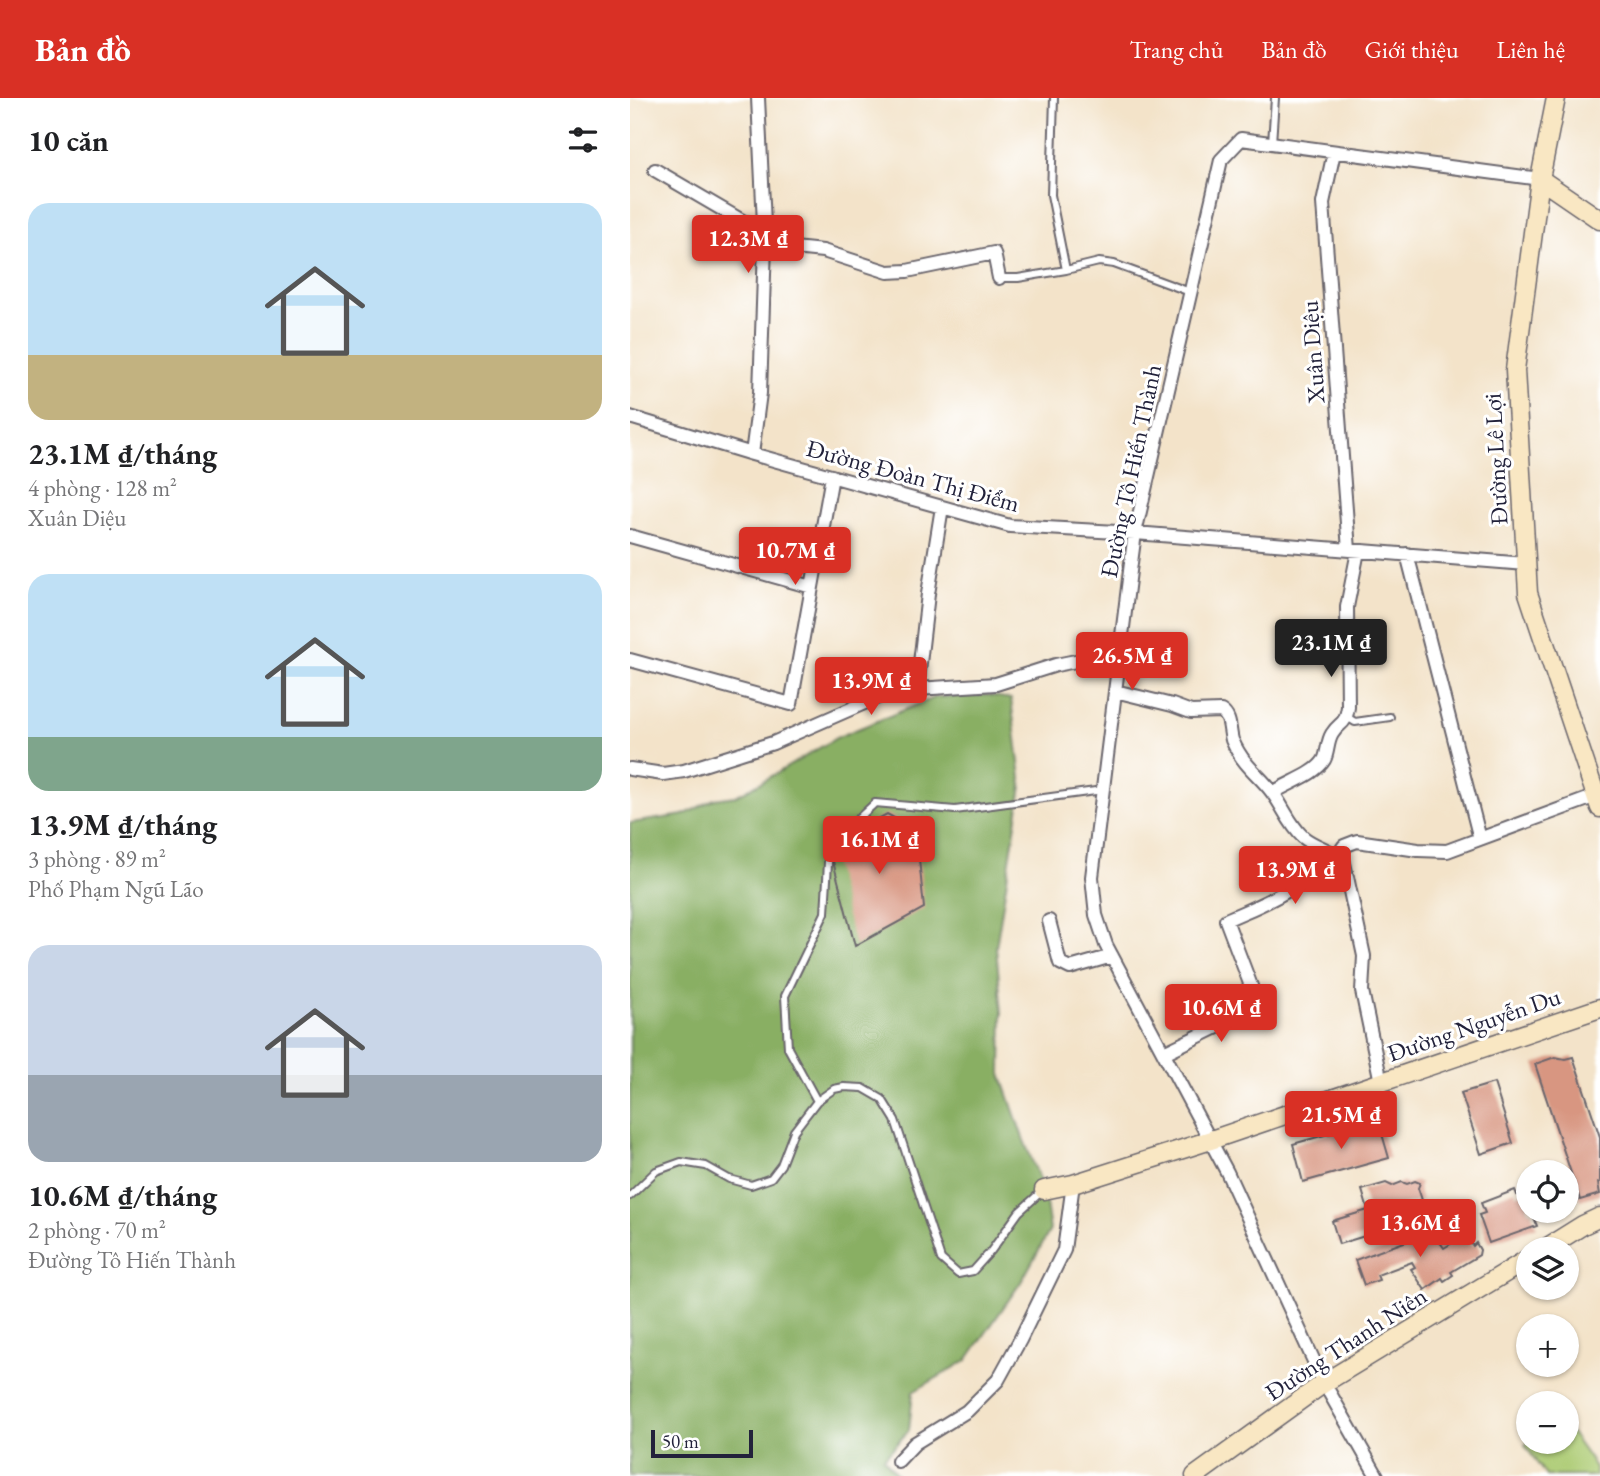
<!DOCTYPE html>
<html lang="vi">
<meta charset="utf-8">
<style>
:root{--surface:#fff;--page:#f6f6f6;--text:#202124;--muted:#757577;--accent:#d93025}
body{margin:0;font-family:"EB Garamond",serif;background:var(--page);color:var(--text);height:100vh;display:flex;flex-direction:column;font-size:26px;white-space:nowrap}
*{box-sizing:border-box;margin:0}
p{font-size:23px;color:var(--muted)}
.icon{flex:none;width:38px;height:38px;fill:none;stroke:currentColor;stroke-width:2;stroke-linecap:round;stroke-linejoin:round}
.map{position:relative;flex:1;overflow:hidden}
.panel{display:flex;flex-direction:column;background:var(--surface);width:630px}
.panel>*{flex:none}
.tools{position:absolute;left:886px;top:1062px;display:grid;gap:14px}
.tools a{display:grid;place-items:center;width:63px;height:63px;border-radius:50%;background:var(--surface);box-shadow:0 2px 5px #0004;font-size:35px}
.scale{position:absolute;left:21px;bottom:18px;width:102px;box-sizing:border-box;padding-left:7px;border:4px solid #22223b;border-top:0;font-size:19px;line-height:24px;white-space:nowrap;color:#22223b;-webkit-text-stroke:5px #fff;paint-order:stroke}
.price{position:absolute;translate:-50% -60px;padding:0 16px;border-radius:7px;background:var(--accent);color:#fff;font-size:23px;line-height:46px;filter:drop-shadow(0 2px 4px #0008)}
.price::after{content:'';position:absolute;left:50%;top:42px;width:21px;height:16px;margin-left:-10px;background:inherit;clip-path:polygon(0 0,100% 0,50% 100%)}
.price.active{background:#222;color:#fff}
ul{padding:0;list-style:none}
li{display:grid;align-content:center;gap:14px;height:371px;padding:0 28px}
li span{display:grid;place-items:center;height:217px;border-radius:21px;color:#555}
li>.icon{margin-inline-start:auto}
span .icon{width:126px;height:126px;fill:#fffc;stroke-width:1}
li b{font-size:30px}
h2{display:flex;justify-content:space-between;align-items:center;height:84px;padding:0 28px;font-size:30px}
header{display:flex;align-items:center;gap:42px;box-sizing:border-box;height:98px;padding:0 35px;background:var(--accent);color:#fff}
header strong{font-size:33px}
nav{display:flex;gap:38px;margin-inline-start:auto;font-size:24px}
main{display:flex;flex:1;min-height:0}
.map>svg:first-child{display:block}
.green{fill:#accb72;stroke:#677656;stroke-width:2}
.forest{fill:#89af64;stroke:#566850;stroke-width:2}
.building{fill:#d89681}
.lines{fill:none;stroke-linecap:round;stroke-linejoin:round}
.lane-casing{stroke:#6b666d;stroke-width:10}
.street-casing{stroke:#6b666d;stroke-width:16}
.secondary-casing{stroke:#6b666d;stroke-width:21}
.lane{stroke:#fff;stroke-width:6}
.street{stroke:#fff;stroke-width:12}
.secondary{stroke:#f9e7c3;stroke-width:18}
.labels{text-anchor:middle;stroke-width:6;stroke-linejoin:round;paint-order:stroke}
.street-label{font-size:24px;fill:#22223b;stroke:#fff}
</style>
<header>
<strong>Bản đồ</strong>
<nav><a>Trang chủ</a><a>Bản đồ</a><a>Giới thiệu</a><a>Liên hệ</a></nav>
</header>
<main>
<section class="panel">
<h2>10 căn<svg class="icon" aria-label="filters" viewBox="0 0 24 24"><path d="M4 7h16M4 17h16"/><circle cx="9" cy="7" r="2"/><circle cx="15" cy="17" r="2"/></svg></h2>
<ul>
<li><span style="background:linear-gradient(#bfe0f5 70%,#c2b280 0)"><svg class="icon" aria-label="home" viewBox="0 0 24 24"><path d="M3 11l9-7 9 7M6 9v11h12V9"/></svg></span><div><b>23.1M ₫/tháng</b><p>4 phòng · 128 m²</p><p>Xuân Diệu</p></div></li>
<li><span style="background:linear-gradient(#bfe0f5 75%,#7fa58c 0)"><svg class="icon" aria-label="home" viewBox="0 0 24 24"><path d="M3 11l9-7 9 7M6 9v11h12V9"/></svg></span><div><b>13.9M ₫/tháng</b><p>3 phòng · 89 m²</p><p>Phố Phạm Ngũ Lão</p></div></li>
<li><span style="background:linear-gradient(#c9d6e8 60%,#9aa5b1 0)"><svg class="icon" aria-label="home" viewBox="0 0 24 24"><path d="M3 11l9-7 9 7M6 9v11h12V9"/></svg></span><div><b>10.6M ₫/tháng</b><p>2 phòng · 70 m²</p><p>Đường Tô Hiến Thành</p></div></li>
</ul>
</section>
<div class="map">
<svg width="970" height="1378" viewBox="0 0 970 1378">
<rect width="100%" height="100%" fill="#fff"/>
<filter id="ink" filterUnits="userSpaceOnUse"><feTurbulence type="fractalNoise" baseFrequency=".0143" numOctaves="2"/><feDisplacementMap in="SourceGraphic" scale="14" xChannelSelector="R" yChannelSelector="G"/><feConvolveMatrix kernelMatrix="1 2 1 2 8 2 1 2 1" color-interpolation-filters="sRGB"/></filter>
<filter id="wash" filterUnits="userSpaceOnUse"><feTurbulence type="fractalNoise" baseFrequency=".00686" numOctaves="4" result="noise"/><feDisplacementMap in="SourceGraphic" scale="28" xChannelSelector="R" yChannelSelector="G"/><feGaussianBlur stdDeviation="1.57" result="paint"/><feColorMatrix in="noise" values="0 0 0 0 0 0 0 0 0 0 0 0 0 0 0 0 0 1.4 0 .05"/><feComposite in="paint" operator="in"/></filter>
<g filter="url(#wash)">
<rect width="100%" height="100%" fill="#f3e3c9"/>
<path class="green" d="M 936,1328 L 965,1369 L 965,1378 L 916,1378 L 895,1347 L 899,1344 L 936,1344 Z"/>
<path class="forest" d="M 358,597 L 381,601 L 392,688 L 366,849 L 372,915 L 371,976 L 393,1040 L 414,1092 L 420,1132 L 391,1184 L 337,1262 L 283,1294 L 279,1332 L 254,1360 L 268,1378 L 0,1378 L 0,725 L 54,717 L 84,701 L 106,698 L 130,685 L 208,639 L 306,599 Z"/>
<g id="blocks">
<path class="building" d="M 257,716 L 286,732 L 294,810 L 225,848 L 199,748 Z
M 925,959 L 935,961 L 943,959 L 970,1039 L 970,1084 L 968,1085 L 970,1096 L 950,1102 L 905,966 Z
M 864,985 L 883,1045 L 851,1056 L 831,995 Z
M 748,1022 L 759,1060 L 673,1084 L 663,1046 Z
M 785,1083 L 790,1085 L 788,1090 L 792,1102 L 749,1115 L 754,1132 L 709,1146 L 702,1123 L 738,1112 L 732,1092 L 756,1085 L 762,1088 L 772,1084 L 777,1086 Z
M 885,1092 L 887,1097 L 895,1095 L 898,1103 L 898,1113 L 901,1113 L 907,1128 L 859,1145 L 849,1117 L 855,1115 L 851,1105 Z
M 796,1136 L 807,1140 L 814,1150 L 835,1137 L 843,1148 L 846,1145 L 850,1152 L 849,1157 L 821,1174 L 823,1177 L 814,1183 L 812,1180 L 795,1192 L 781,1171 L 785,1169 L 782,1164 L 747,1177 L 749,1182 L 734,1187 L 725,1162 Z"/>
</g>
</g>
<g filter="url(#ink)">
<use href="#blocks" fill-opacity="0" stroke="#6b666d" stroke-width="2"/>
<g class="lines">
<defs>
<path id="lane" d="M 424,0 L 421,97 L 436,172
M 642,45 L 645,0
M 369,180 L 388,180 L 436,172 L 469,164 L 484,166 L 560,194
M 717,619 L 725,624 L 760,619
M 187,1003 L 158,950 L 155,898 L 195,815 L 199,748 L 245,705 L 325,712 L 473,692
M 0,1098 L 26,1073 L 51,1064 L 76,1068 L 99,1081 L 121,1087 L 141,1080 L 151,1067 L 164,1033 L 187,1003 L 204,991 L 214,989 L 233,990 L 252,1001 L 265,1022 L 311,1161 L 328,1176 L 343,1173 L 361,1153 L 389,1114 L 411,1094"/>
<path id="street" d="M 704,54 L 693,105 L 719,452
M 25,72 L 114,124 L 134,127
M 135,147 L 193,153 L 258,174 L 277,173 L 364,155 L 369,180
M 0,319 L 122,356 L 380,428 L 505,435 L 896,466
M 122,356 L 130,295 L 135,147 L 128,0
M 0,438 L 182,489
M 777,456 L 850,741
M 0,562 L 161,606 L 202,378
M 287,591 L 298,496 L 312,409
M 485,593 L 542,607 L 561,614 L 591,613 C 601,619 599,631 602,642 C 606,651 610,658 616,665 C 624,675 634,683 642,694 C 653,708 659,726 673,739 C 686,750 703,751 714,765 L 734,858 L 732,893 L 751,984
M 0,671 L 33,676 L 54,673 L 143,645 L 255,596 L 287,591 L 366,586 L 426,567 L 490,554
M 643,695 C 657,685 685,677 694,662 C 698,655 697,644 702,636 C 710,623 715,629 718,609 L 717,509 L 728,453
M 708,757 L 714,748 L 727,743 L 788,752 L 817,753 L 966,698
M 419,823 L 430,865 L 440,870 L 482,858
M 534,955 L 620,913 C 625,905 623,896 621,888 L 596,822 C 633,805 677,792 694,751
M 268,1363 L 285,1345 L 337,1313 L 368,1282 L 390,1242 L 434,1152 L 443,1086
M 747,1378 L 694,1285 L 597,1074 L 476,847 L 466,817 L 462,779 L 501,465 L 505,435 L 591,62 L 611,41 L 910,81"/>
<path id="secondary" d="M 926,0 L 910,81 L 885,272 L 898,495 L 970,710
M 910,81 L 970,122
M 414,1092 L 443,1086 L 581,1042 L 970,910
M 913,1152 L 953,1127 L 970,1119
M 565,1378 L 694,1285 L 898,1161"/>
</defs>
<use href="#lane" class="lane-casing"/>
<use href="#street" class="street-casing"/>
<use href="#secondary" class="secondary-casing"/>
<use href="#lane" class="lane"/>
<use href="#street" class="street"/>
<use href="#secondary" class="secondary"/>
</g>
</g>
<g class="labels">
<g class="street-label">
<text transform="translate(683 254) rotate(-94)" y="8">Xuân Diệu</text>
<text transform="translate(866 361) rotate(-93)" y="8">Đường Lê Lợi</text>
<text transform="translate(501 373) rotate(-78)" y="8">Đường Tô Hiến Thành</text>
<text transform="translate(283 378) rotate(15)" y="8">Đường Đoàn Thị Điểm</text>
<text transform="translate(844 927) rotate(-19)" y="8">Đường Nguyễn Du</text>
<text transform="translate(716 1246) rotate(-33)" y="8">Đường Thanh Niên</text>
</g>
</g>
</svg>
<div class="tools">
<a><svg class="icon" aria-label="locate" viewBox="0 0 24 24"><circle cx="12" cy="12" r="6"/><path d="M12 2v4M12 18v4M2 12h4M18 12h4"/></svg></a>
<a><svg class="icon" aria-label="layers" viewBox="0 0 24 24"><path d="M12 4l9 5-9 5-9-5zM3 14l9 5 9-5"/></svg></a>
<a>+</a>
<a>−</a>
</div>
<div class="scale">50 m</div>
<b class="price" style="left:118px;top:177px">12.3M ₫</b>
<b class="price" style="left:165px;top:489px">10.7M ₫</b>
<b class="price active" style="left:701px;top:581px">23.1M ₫</b>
<b class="price" style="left:502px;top:594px">26.5M ₫</b>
<b class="price" style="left:241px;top:619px">13.9M ₫</b>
<b class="price" style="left:249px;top:778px">16.1M ₫</b>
<b class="price" style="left:665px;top:808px">13.9M ₫</b>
<b class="price" style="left:591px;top:946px">10.6M ₫</b>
<b class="price" style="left:711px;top:1053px">21.5M ₫</b>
<b class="price" style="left:790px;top:1161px">13.6M ₫</b>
</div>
</main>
